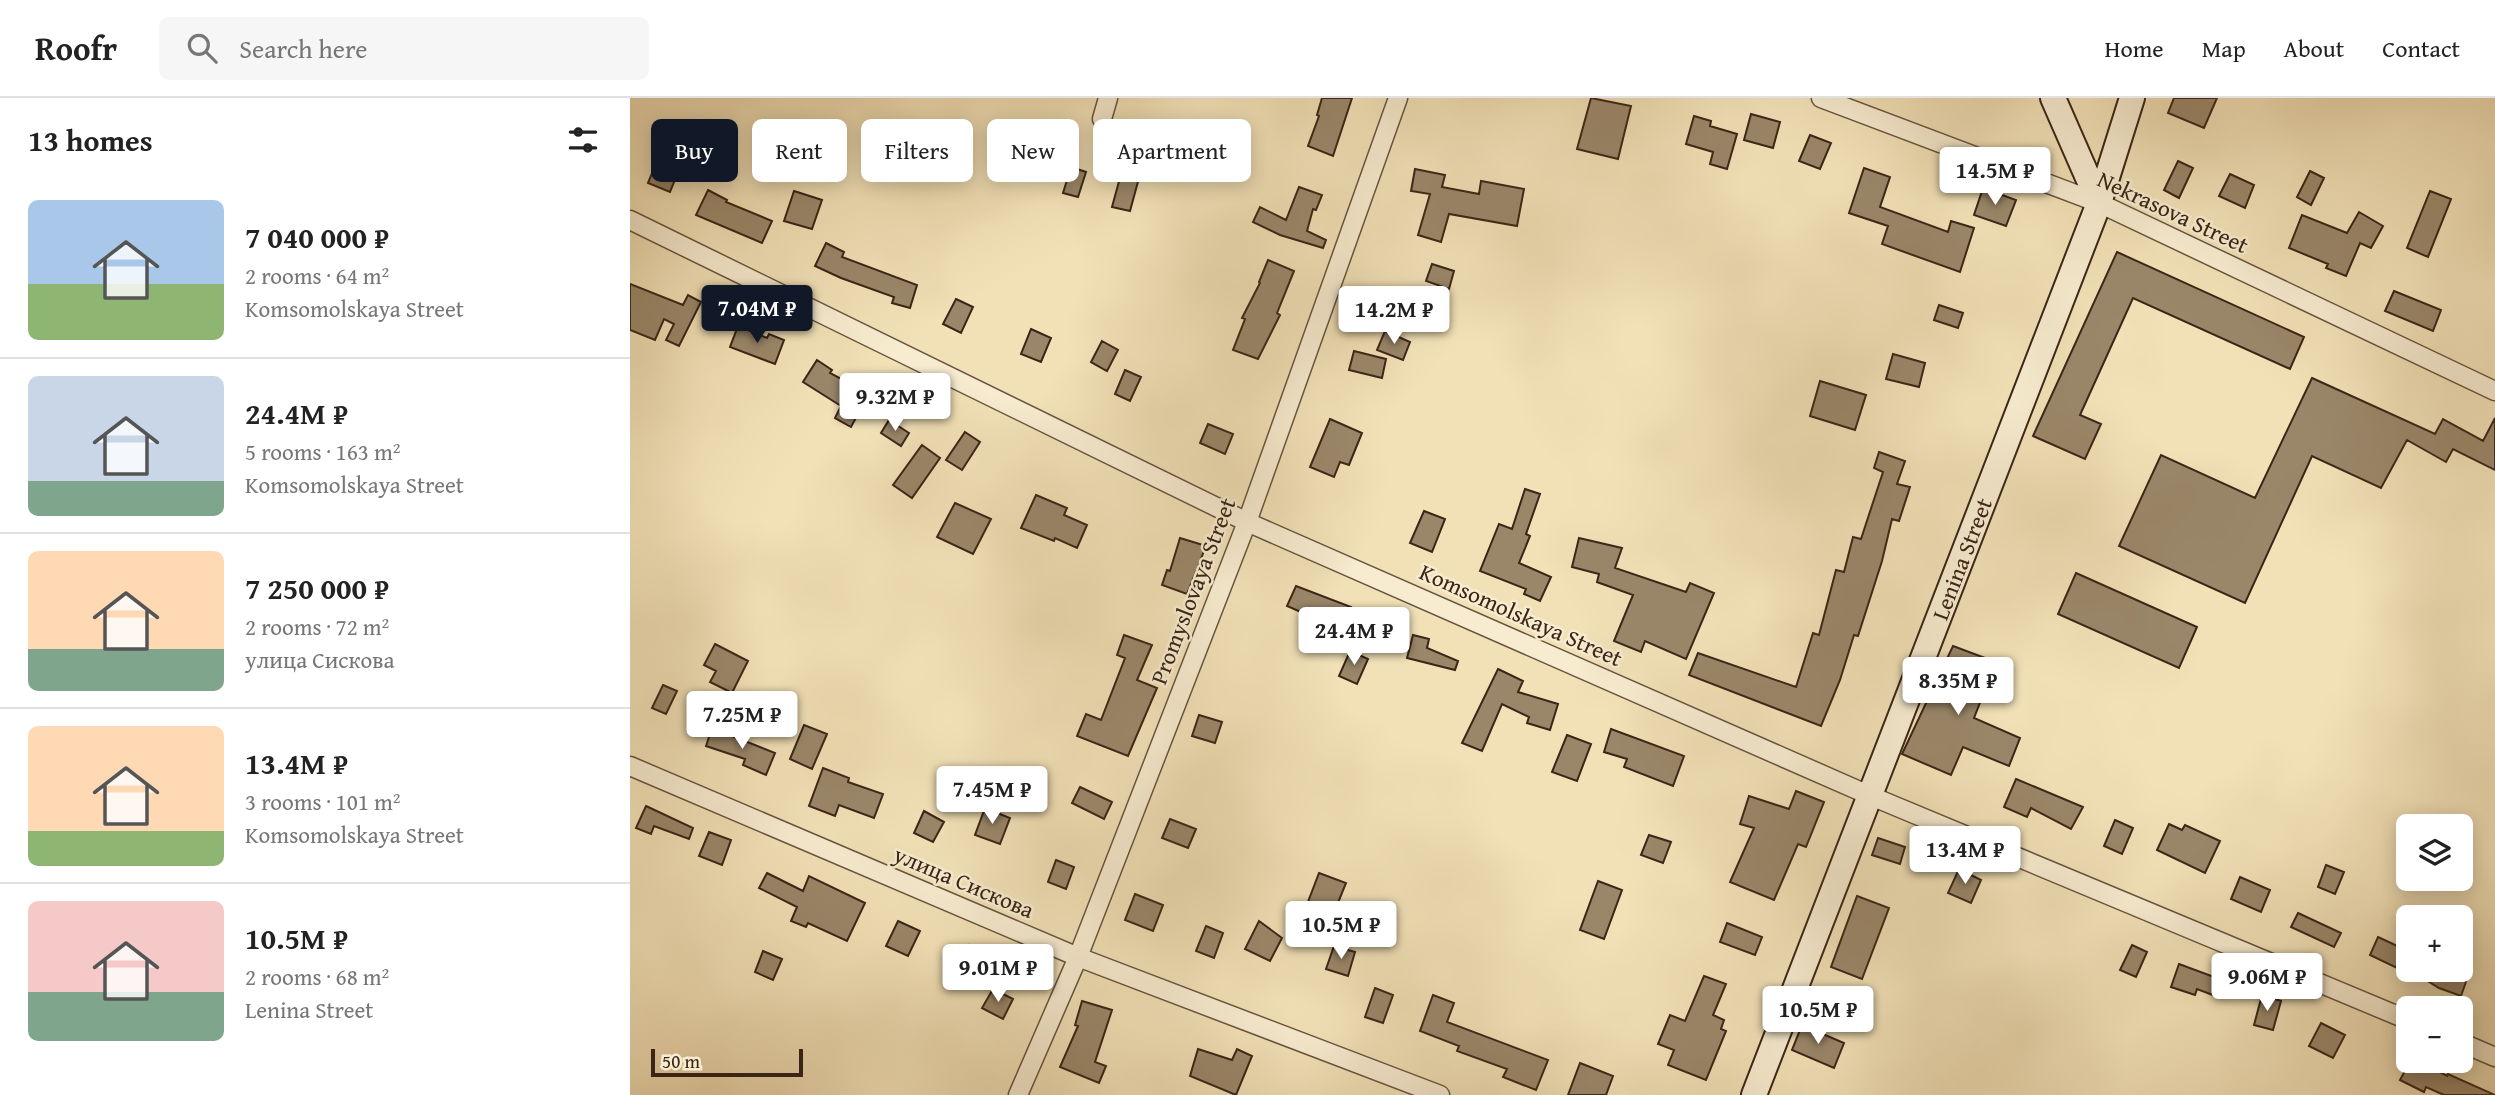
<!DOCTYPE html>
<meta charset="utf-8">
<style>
:root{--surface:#fff;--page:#f6f6f6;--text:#222;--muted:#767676;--line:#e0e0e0;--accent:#111827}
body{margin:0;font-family:"Gentium Book Plus",serif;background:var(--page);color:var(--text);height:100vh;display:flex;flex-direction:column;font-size:26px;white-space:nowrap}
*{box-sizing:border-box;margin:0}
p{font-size:23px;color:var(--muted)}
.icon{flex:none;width:38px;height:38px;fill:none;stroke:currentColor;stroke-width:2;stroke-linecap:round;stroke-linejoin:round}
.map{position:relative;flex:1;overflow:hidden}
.side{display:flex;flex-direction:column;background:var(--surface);width:630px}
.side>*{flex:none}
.hud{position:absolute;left:21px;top:21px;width:665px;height:63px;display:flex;gap:14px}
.fabs{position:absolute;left:1766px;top:716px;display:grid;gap:14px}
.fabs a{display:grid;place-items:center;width:77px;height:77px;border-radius:10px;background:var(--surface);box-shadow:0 4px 18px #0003;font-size:35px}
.scale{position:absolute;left:21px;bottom:18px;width:152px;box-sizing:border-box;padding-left:7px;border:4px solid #3b2517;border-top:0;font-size:19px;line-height:24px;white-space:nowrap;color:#3b2517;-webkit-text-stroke:5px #f7ecd0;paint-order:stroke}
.price{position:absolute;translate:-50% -60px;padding:0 16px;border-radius:7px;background:#fff;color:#222;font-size:23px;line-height:46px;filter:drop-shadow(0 2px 4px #0008)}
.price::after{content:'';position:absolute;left:50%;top:42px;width:21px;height:16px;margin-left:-10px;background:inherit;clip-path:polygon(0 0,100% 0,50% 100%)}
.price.current{background:var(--accent);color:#fff}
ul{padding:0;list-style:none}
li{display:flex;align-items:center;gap:21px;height:175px;padding:0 28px}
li+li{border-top:2px solid var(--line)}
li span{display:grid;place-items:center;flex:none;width:196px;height:140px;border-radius:10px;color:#555}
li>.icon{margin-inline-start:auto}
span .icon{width:84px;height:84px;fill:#fffc;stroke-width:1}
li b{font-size:30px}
h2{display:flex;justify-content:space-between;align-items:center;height:84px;padding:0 28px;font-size:30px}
.chip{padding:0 24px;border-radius:10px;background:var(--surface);box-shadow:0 4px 18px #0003;font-size:24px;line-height:63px}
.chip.current{background:var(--accent);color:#fff}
header{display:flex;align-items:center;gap:42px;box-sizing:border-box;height:98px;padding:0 35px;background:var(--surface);border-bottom:2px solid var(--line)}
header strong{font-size:33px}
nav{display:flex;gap:38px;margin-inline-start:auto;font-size:24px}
.search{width:490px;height:63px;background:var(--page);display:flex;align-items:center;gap:18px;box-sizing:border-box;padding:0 24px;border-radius:10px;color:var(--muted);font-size:26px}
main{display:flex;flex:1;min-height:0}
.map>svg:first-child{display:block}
.building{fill:#9a876a;stroke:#3b2517;stroke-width:2}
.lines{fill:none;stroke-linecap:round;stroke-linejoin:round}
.street-casing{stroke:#69543f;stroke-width:21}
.secondary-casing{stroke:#3b2517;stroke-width:28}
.street{stroke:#f7ecd0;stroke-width:18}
.secondary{stroke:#f7ecd0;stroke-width:24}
.labels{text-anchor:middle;stroke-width:5;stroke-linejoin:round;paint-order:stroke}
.street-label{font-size:23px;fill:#3b2517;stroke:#f7ecd0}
</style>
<header>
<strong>Roofr</strong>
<div class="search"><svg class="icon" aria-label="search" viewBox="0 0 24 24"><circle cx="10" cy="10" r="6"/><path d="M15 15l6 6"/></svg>Search here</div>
<nav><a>Home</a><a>Map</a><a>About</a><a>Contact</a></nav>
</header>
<main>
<section class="side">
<h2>13 homes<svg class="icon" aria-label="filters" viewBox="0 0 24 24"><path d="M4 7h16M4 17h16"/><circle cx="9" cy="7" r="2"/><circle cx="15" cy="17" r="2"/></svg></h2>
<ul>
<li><span style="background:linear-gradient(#a9c7e8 60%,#8fb573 0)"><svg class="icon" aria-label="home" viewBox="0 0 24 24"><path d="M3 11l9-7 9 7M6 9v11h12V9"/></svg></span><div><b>7 040 000 ₽</b><p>2 rooms · 64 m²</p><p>Komsomolskaya Street</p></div></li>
<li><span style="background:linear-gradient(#c9d6e8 75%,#7fa58c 0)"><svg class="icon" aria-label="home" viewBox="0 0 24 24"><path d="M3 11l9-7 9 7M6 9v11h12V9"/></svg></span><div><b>24.4M ₽</b><p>5 rooms · 163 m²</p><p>Komsomolskaya Street</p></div></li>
<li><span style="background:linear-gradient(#ffd9b3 70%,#7fa58c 0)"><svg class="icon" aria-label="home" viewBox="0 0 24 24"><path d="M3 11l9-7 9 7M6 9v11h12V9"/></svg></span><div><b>7 250 000 ₽</b><p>2 rooms · 72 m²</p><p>улица Сискова</p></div></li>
<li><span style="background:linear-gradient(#ffd9b3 75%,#8fb573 0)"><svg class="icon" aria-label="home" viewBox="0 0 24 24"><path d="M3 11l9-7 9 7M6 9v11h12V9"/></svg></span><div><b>13.4M ₽</b><p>3 rooms · 101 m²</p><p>Komsomolskaya Street</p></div></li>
<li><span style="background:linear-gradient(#f6c9c9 65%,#7fa58c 0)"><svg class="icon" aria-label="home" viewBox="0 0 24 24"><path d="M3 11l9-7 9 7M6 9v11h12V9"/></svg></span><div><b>10.5M ₽</b><p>2 rooms · 68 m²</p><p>Lenina Street</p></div></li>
</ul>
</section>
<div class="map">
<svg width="1865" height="997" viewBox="0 0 1865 997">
<rect width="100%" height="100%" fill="#f2e1b7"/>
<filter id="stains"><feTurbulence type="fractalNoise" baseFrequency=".00286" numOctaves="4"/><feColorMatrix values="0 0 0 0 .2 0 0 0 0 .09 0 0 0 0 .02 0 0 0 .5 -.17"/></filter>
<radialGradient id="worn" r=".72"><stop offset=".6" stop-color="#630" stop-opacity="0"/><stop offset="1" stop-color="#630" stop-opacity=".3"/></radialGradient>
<path class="building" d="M 692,0 L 722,0 L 703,58 L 678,48 L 689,18 L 687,17 Z
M 961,0 L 1001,8 L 988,61 L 947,51 Z
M 1544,0 L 1587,0 L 1574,30 L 1538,15 Z
M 1121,16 L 1150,24 L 1143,50 L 1114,42 Z
M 1064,18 L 1081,23 L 1080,28 L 1107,36 L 1097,71 L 1080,66 L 1083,54 L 1056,46 Z
M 494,23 L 511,29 L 504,52 L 551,62 L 547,77 L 512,69 L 500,113 L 482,109 L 494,65 L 481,63 Z
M 406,30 L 437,37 L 433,55 L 402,47 Z
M 1180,37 L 1201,45 L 1190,71 L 1169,63 Z
M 29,58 L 51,67 L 40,94 L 18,85 Z
M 1548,63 L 1563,70 L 1549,100 L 1534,92 Z
M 441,69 L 456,74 L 448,99 L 433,95 Z
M 1234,70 L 1260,79 L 1250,109 L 1318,134 L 1321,123 L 1344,130 L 1330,174 L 1252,146 L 1258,128 L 1219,115 Z
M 785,71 L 815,77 L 812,89 L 849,96 L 851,83 L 894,91 L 887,128 L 819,116 L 811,144 L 788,137 L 800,96 L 781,93 Z
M 1680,73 L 1694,80 L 1681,107 L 1667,99 Z
M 1600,76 L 1624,87 L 1615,110 L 1589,98 Z
M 669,89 L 692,97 L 686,112 L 683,111 L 677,133 L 696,142 L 693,150 L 650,137 L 623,124 L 630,109 L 656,122 Z
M 1353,90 L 1386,102 L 1376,128 L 1344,117 Z
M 78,92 L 97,102 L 96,104 L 142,123 L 132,145 L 66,117 Z
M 164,93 L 192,102 L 182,131 L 154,123 Z
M 1800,93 L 1821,101 L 1798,159 L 1777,150 Z
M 1729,114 L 1753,128 L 1741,150 L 1730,145 L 1716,178 L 1696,170 L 1698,166 L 1659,150 L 1672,117 L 1717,135 Z
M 196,145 L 214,154 L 212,159 L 287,187 L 280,210 L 262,205 L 264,199 L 211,180 L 185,168 Z
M 1487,154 L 1674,239 L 1660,271 L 1503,200 L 1450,317 L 1471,326 L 1455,361 L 1403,338 Z
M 638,162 L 664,173 L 647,215 L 650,217 L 628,261 L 603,252 L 615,221 L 612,220 L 630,185 L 629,184 Z
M 802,166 L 824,173 L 819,191 L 796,183 Z
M 0,186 L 53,207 L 58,197 L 71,204 L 49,248 L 36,242 L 44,226 L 34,221 L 25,242 L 0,232 Z
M 1764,193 L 1811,212 L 1803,233 L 1755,213 Z
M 326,201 L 343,209 L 331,235 L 313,226 Z
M 1309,207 L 1333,215 L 1328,230 L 1304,222 Z
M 108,228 L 137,240 L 139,236 L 154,242 L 145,266 L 100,249 Z
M 401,231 L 421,240 L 411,264 L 391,256 Z
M 755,233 L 780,244 L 773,262 L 747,252 Z
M 472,243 L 488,252 L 477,273 L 461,264 Z
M 724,253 L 756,261 L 752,280 L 719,272 Z
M 1263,256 L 1295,265 L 1289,289 L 1256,281 Z
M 187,262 L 202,272 L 200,275 L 239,296 L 221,329 L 205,320 L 211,308 L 173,284 Z
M 495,272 L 511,279 L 500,303 L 485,296 Z
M 1682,280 L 1805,336 L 1813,321 L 1853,343 L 1865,320 L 1865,372 L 1823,351 L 1816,364 L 1777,342 L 1751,390 L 1682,358 L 1615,505 L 1489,448 L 1531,357 L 1625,400 Z
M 1190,283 L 1236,297 L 1225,332 L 1180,318 Z
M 700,321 L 732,335 L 719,367 L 710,364 L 704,379 L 680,369 Z
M 259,322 L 279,335 L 271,348 L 251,335 Z
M 578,326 L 603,336 L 595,356 L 570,345 Z
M 335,334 L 350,344 L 332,372 L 316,362 Z
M 292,347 L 310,360 L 282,400 L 263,387 Z
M 1249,354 L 1275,363 L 1267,386 L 1280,389 L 1269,423 L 1262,421 L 1252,463 L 1228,538 L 1224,537 L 1210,582 L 1191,628 L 1059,577 L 1068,555 L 1166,589 L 1183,535 L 1189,537 L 1206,472 L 1214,474 L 1223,439 L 1231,441 L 1253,374 L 1244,370 Z
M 895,391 L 910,396 L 896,436 L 900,438 L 889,465 L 921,479 L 910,503 L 894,496 L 896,491 L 850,473 L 869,426 L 882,431 Z
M 406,397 L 437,410 L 434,417 L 457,427 L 447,450 L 425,440 L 424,443 L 391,430 Z
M 325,405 L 361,421 L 343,456 L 307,439 Z
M 794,413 L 815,421 L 802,454 L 780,445 Z
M 550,440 L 576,448 L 557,496 L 532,487 L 537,472 L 540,473 Z
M 949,440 L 992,450 L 985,470 L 1056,494 L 1060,485 L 1084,495 L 1056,561 L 1015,543 L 1011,554 L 984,543 L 1003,497 L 967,484 L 969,476 L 942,469 Z
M 1446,475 L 1567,529 L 1549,570 L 1428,516 Z
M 666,488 L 721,509 L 710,534 L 693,527 L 694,524 L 657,508 Z
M 494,537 L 522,547 L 507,582 L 527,590 L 498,658 L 447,638 L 456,616 L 471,622 L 495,560 L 487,557 Z
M 783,537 L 799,541 L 797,550 L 828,563 L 825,572 L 777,560 Z
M 85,546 L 118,563 L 102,595 L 80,584 L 86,573 L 74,567 Z
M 1323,548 L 1366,564 L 1344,620 L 1390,640 L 1379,668 L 1333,649 L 1321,677 L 1272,656 Z
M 720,553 L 738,561 L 727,586 L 709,578 Z
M 868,571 L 893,583 L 888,594 L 928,606 L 920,632 L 897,625 L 899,619 L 872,606 L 852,653 L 832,645 Z
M 33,587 L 47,593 L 36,616 L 22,610 Z
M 569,617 L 592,624 L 585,645 L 562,638 Z
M 174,627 L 197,636 L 182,671 L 160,661 Z
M 82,630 L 145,655 L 136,677 L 113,667 L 115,661 L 76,648 Z
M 981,631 L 1054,658 L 1043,688 L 994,669 L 997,661 L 974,654 Z
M 937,637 L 961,646 L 947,683 L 922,674 Z
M 193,670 L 219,680 L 218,684 L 253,696 L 244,720 L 209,707 L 205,718 L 179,708 Z
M 1386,681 L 1453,709 L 1441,731 L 1401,710 L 1397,719 L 1374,709 Z
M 450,689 L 482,704 L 474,721 L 442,705 Z
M 1166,693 L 1194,704 L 1176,749 L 1168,746 L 1144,802 L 1100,784 L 1124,730 L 1110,726 L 1119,698 L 1159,711 Z
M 16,708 L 63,730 L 59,741 L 24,728 L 21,736 L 6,730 Z
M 355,710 L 380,720 L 370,746 L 345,737 Z
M 294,713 L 314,724 L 303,744 L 284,735 Z
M 540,721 L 566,731 L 558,750 L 532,740 Z
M 1485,722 L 1503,730 L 1492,756 L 1474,748 Z
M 1539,726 L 1552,732 L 1555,727 L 1590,743 L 1575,775 L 1527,752 Z
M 79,734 L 101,742 L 92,767 L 69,758 Z
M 1019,737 L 1041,744 L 1033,765 L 1011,757 Z
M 1248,740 L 1275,749 L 1270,766 L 1242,757 Z
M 426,762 L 444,769 L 436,791 L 418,784 Z
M 1696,767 L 1714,774 L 1705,796 L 1688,789 Z
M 1329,771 L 1351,782 L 1341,805 L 1318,795 Z
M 137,775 L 173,793 L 179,778 L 235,805 L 217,843 L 178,825 L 176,829 L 161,823 L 167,809 L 129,790 Z
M 689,775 L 716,785 L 699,827 L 673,817 Z
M 1610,779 L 1640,792 L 1631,814 L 1601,801 Z
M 968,783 L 992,792 L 974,841 L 950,832 Z
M 505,796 L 533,807 L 523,833 L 495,822 Z
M 1227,798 L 1259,810 L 1232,881 L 1201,869 Z
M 1668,815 L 1711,835 L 1704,849 L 1661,829 Z
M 268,823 L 290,833 L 278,858 L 256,848 Z
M 629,823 L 652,840 L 640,863 L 615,851 Z
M 1097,825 L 1132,839 L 1125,857 L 1090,844 Z
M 576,828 L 593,835 L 584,860 L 566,853 Z
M 1748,839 L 1776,852 L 1767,870 L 1740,857 Z
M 339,847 L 359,856 L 346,885 L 326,877 Z
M 1502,847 L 1517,854 L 1506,879 L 1490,872 Z
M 704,848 L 725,854 L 718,878 L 696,871 Z
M 133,853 L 152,861 L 143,882 L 125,874 Z
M 1549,866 L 1595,883 L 1588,899 L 1567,891 L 1565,897 L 1541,889 Z
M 1780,872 L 1820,872 L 1838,878 L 1831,898 L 1809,890 Z
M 1074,878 L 1096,886 L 1083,917 L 1094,922 L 1091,931 L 1096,933 L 1076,982 L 1038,967 L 1044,952 L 1028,946 L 1040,917 L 1055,923 Z
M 745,890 L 763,897 L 753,925 L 735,919 Z
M 363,891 L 383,901 L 373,921 L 352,910 Z
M 803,897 L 824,905 L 817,924 L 918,962 L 906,992 L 873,979 L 877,971 L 827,953 L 829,948 L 790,933 Z
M 1632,897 L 1651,903 L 1643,932 L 1624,927 Z
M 452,903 L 482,912 L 465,964 L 476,968 L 469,985 L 430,969 L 448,928 L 445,927 Z
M 1691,925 L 1715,937 L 1703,960 L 1679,948 Z
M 1172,927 L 1214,945 L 1204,970 L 1162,952 Z
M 568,951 L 602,962 L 607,951 L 622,958 L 606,997 L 560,978 Z
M 1781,962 L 1787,962 L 1817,978 L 1818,976 L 1865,997 L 1814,997 L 1796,989 L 1794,994 L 1770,982 Z
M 950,965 L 983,978 L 976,997 L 938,997 Z"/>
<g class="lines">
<defs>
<path id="street" d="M 1191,0 L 1469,105 L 1865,293
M 472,21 L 478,0
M 0,122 L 617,424 L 1241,698 L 1778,922
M 0,668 L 448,859 L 810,997
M 1830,944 L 1865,959
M 388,997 L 448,859 L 617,424 L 768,0"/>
<path id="secondary" d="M 1423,0 L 1469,105
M 1124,997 L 1469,105 L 1502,0"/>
</defs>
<use href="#street" class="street-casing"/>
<use href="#secondary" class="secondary-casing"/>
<use href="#street" class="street"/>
<use href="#secondary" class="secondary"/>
</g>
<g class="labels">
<g class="street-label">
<text transform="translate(1543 114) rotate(25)" y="8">Nekrasova Street</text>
<text transform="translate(1332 461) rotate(-69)" y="8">Lenina Street</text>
<text transform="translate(563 493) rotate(-69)" y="8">Promyslovaya Street</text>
<text transform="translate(891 517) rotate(24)" y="8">Komsomolskaya Street</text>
<text transform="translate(334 784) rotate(23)" y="8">улица Сискова</text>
</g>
</g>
<rect width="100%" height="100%" filter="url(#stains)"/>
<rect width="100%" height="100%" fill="url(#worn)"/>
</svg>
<div class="fabs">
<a><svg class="icon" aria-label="layers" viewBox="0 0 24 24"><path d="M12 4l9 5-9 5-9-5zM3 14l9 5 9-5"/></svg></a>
<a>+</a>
<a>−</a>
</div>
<div class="scale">50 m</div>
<b class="price" style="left:1365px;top:109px">14.5M ₽</b>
<b class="price current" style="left:127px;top:247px">7.04M ₽</b>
<b class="price" style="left:764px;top:248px">14.2M ₽</b>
<b class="price" style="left:265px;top:335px">9.32M ₽</b>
<b class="price" style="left:724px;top:569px">24.4M ₽</b>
<b class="price" style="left:1328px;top:619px">8.35M ₽</b>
<b class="price" style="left:112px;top:653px">7.25M ₽</b>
<b class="price" style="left:362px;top:728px">7.45M ₽</b>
<b class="price" style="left:1335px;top:788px">13.4M ₽</b>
<b class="price" style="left:711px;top:863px">10.5M ₽</b>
<b class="price" style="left:368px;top:906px">9.01M ₽</b>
<b class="price" style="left:1637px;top:915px">9.06M ₽</b>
<b class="price" style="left:1188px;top:948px">10.5M ₽</b>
<div class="hud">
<a class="chip current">Buy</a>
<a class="chip">Rent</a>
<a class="chip">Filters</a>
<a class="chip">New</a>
<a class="chip">Apartment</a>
</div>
</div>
</main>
